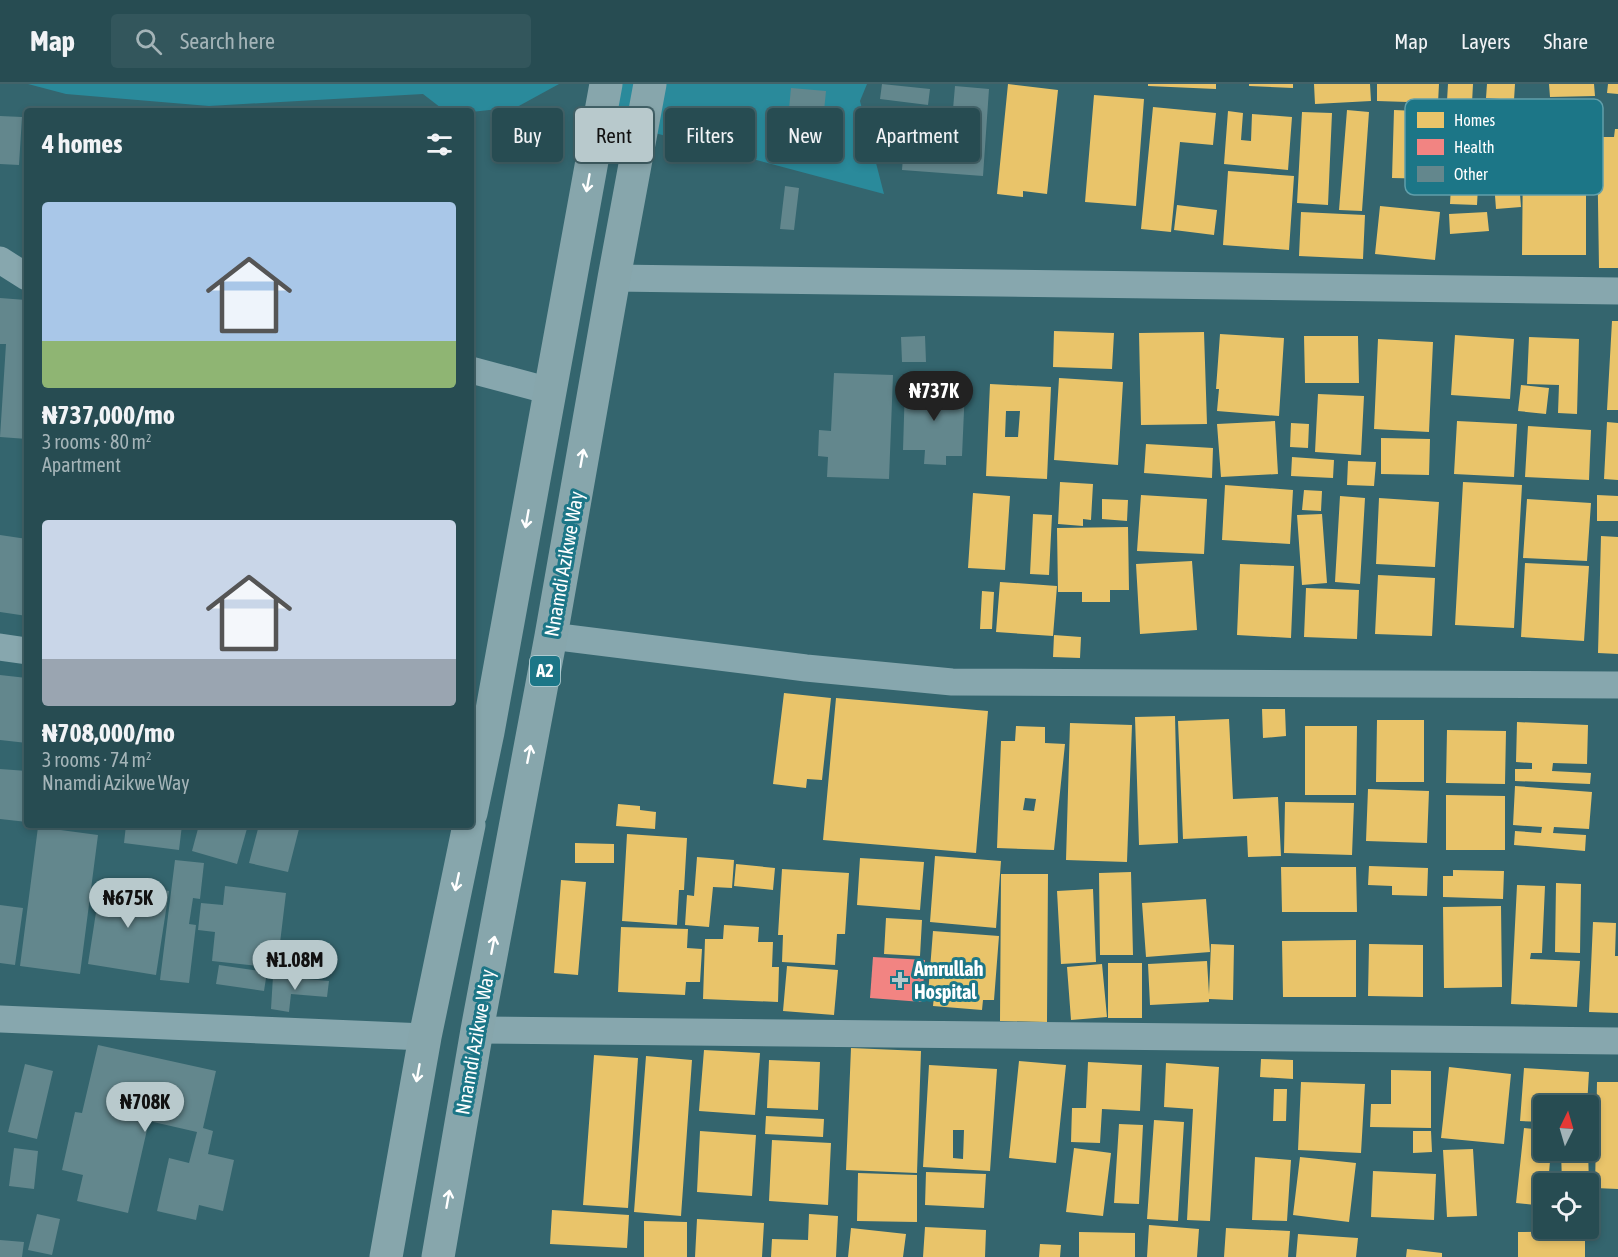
<!DOCTYPE html>
<meta charset="utf-8">
<style>
:root{--surface:#274c52;--page:#33565c;--text:#f1f3f6;--muted:#a4b4b8;--line:#436369;--accent:#b8c9cc}
body{margin:0;font-family:"Asap Condensed",sans-serif;background:var(--page);color:var(--text);height:100vh;display:flex;flex-direction:column;font-size:22px;white-space:nowrap}
*{box-sizing:border-box;margin:0}
p{font-size:20px;color:var(--muted)}
.icon{flex:none;width:33px;height:33px;fill:none;stroke:currentColor;stroke-width:2;stroke-linecap:round;stroke-linejoin:round}
.map{position:relative;flex:1;overflow:hidden}
.details{position:absolute;left:24px;top:24px;width:450px;height:720px;display:flex;flex-direction:column;background:var(--surface);border-radius:6px;box-shadow:0 3px 9px #0003,0 0 0 2px var(--line)}
.details>*{flex:none}
.top-card{position:absolute;left:492px;top:24px;width:570px;height:54px;display:flex;gap:12px}
.needle{width:39px;rotate:5deg}
.fabs{position:absolute;left:1533px;top:1011px;display:grid;gap:12px}
.fabs a{display:grid;place-items:center;width:66px;height:66px;border-radius:6px;background:var(--surface);box-shadow:0 3px 9px #0003,0 0 0 2px var(--line);font-size:30px}
.price{position:absolute;translate:-50% -51px;padding:0 14px;border-radius:21px;background:var(--accent);color:#111;font-size:20px;line-height:39px;filter:drop-shadow(0 2px 3px #0008)}
.price::after{content:'';position:absolute;left:50%;top:36px;width:18px;height:14px;margin-left:-9px;background:inherit;clip-path:polygon(0 0,100% 0,50% 100%)}
.price.current{background:#222;color:#fff}
ul{padding:0;list-style:none}
li{display:grid;align-content:center;gap:12px;height:318px;padding:0 18px}
li span{display:grid;place-items:center;height:186px;border-radius:6px;color:#555}
li>.icon{margin-inline-start:auto}
span .icon{width:108px;height:108px;fill:#fffc;stroke-width:1}
li b{font-size:26px}
h2{display:flex;justify-content:space-between;align-items:center;height:72px;padding:0 18px;font-size:26px}
.tag{padding:0 21px;border-radius:6px;background:var(--surface);box-shadow:0 3px 9px #0003,0 0 0 2px var(--line);font-size:21px;line-height:54px}
.tag.current{background:var(--accent);color:#111}
header{display:flex;align-items:center;gap:36px;box-sizing:border-box;height:84px;padding:0 30px;background:var(--surface);border-bottom:2px solid var(--line)}
header strong{font-size:28px}
nav{display:flex;gap:33px;margin-inline-start:auto;font-size:21px}
.search{width:420px;height:54px;background:var(--page);display:flex;align-items:center;gap:15px;box-sizing:border-box;padding:0 21px;border-radius:6px;color:var(--muted);font-size:22px}
.map>svg:first-child{display:block}
.green{fill:#2a8a9b}
.homes{fill:#e9c46a;fill-rule:evenodd}
.health{fill:#f28482}
.building{fill:#63878d}
.lines{fill:none;stroke-linecap:round;stroke-linejoin:round}
.minor{stroke:#87a7ae;stroke-width:27}
.trunk{stroke:#87a6ac;stroke-width:33}
.oneway{stroke:#fff}
.poi-dot{fill:#b8c9cc;stroke:#1c7687;stroke-width:2}
.labels{text-anchor:middle;stroke-width:6;stroke-linejoin:round;paint-order:stroke}
.shield{fill:#1c7687;stroke:#bbd6db;stroke-width:1.5}
.shield-label{font-size:18px;font-weight:bold;fill:#fff}
.street-label{font-size:20px;fill:#fff;stroke:#1c7687}
.poi-label{font-size:20px;font-weight:bold;fill:#fff;stroke:#1c7687;text-anchor:start}
.key{fill:#1c7687;stroke:#609fab;stroke-width:1.5}
.key-label{font-size:16px;fill:#fff}
</style>
<header>
<strong>Map</strong>
<div class="search"><svg class="icon" aria-label="search" viewBox="0 0 24 24"><circle cx="10" cy="10" r="6"/><path d="M15 15l6 6"/></svg>Search here</div>
<nav><a>Map</a><a>Layers</a><a>Share</a></nav>
</header>
<div class="map">
<svg width="1618" height="1173" viewBox="0 0 1618 1173">
<rect width="100%" height="100%" fill="#34656e"/>
<path class="green" d="M 28,0 L 559,0 L 517,23 L 471,28 L 471,27 L 445,27 L 423,10 L 209,22 L 66,10 Z
M 599,0 L 867,0 L 860,17 L 884,110 L 602,35 Z"/>
<path class="homes" d="M 1008,0 L 1058,6 L 1047,110 L 1023,107 L 1023,113 L 997,110 Z
M 1148,0 L 1216,0 L 1216,5 L 1148,2 Z
M 1249,0 L 1293,0 L 1293,4 L 1249,2 Z
M 1314,0 L 1370,0 L 1371,17 L 1315,20 Z
M 1377,0 L 1439,0 L 1438,19 L 1377,17 Z
M 1448,0 L 1473,0 L 1472,19 L 1447,17 Z
M 1487,0 L 1515,0 L 1514,16 L 1486,14 Z
M 1549,0 L 1594,0 L 1595,12 L 1550,13 Z
M 1608,0 L 1618,0 L 1618,10 L 1607,9 Z
M 1094,11 L 1144,15 L 1136,122 L 1085,118 Z
M 1153,23 L 1216,29 L 1213,61 L 1180,58 L 1171,148 L 1141,145 Z
M 1347,26 L 1369,28 L 1362,127 L 1339,126 Z
M 1394,26 L 1440,28 L 1437,95 L 1392,94 Z
M 1228,27 L 1243,29 L 1241,56 L 1251,57 L 1252,30 L 1292,33 L 1288,86 L 1224,80 Z
M 1302,28 L 1332,29 L 1328,121 L 1297,119 Z
M 1515,45 L 1521,123 L 1496,125 L 1490,46 Z
M 1615,45 L 1618,45 L 1618,184 L 1599,184 L 1597,53 L 1614,53 Z
M 1454,47 L 1481,48 L 1477,121 L 1450,120 Z
M 1523,72 L 1551,72 L 1551,105 L 1558,105 L 1559,73 L 1586,73 L 1586,171 L 1522,171 Z
M 1228,87 L 1294,92 L 1289,166 L 1223,161 Z
M 1177,121 L 1217,126 L 1214,151 L 1174,146 Z
M 1380,122 L 1440,128 L 1435,176 L 1375,170 Z
M 1301,128 L 1365,131 L 1363,175 L 1299,172 Z
M 1487,128 L 1489,147 L 1450,150 L 1449,130 Z
M 1612,237 L 1618,237 L 1618,326 L 1607,326 Z
M 1054,247 L 1114,249 L 1112,285 L 1053,283 Z
M 1204,248 L 1207,340 L 1141,341 L 1139,249 Z
M 1220,250 L 1284,254 L 1279,332 L 1217,327 L 1219,305 L 1216,305 Z
M 1455,251 L 1514,255 L 1510,315 L 1451,311 Z
M 1304,252 L 1358,252 L 1359,299 L 1305,299 Z
M 1529,253 L 1579,255 L 1577,330 L 1558,329 L 1559,301 L 1527,300 Z
M 1378,255 L 1433,258 L 1429,348 L 1374,345 Z
M 1059,294 L 1123,298 L 1118,381 L 1054,376 Z
M 990,300 L 1051,303 L 1047,395 L 986,392 ZM 1006,327 L 1020,327 L 1018,353 L 1005,353 Z
M 1521,301 L 1549,304 L 1546,330 L 1518,327 Z
M 1318,310 L 1364,312 L 1361,371 L 1315,368 Z
M 1275,337 L 1278,390 L 1221,393 L 1217,340 Z
M 1457,337 L 1517,340 L 1514,393 L 1454,390 Z
M 1607,338 L 1618,339 L 1618,396 L 1604,395 Z
M 1291,339 L 1309,340 L 1308,364 L 1290,363 Z
M 1528,342 L 1591,346 L 1589,396 L 1525,393 Z
M 1381,354 L 1430,355 L 1429,391 L 1381,390 Z
M 1146,360 L 1213,364 L 1212,394 L 1144,389 Z
M 1292,373 L 1334,376 L 1333,394 L 1291,392 Z
M 1348,377 L 1376,378 L 1374,402 L 1347,401 Z
M 1060,398 L 1093,400 L 1091,436 L 1083,435 L 1083,442 L 1058,440 Z
M 1463,398 L 1522,401 L 1514,544 L 1455,541 Z
M 1225,401 L 1293,406 L 1290,460 L 1222,456 Z
M 1304,406 L 1322,407 L 1321,427 L 1302,426 Z
M 973,409 L 1010,412 L 1005,486 L 968,484 Z
M 1141,411 L 1207,415 L 1204,470 L 1137,467 Z
M 1597,411 L 1618,412 L 1618,437 L 1597,437 Z
M 1340,412 L 1365,414 L 1360,500 L 1335,498 Z
M 1379,414 L 1439,418 L 1435,483 L 1376,480 Z
M 1102,415 L 1128,416 L 1127,437 L 1102,435 Z
M 1527,415 L 1591,419 L 1587,477 L 1523,474 Z
M 1033,430 L 1052,431 L 1049,491 L 1030,490 Z
M 1322,430 L 1327,499 L 1302,501 L 1297,431 Z
M 1128,443 L 1129,506 L 1110,506 L 1110,518 L 1082,518 L 1082,508 L 1058,508 L 1057,444 Z
M 1601,452 L 1618,453 L 1618,570 L 1598,569 Z
M 1192,477 L 1197,546 L 1140,550 L 1136,480 Z
M 1525,479 L 1589,482 L 1584,557 L 1521,553 Z
M 1240,480 L 1294,482 L 1291,554 L 1237,551 Z
M 1378,491 L 1435,494 L 1432,552 L 1375,550 Z
M 1000,498 L 1057,502 L 1053,552 L 996,548 Z
M 1306,504 L 1359,506 L 1357,555 L 1304,553 Z
M 982,507 L 994,508 L 992,545 L 980,545 Z
M 1054,551 L 1081,553 L 1080,574 L 1053,573 Z
M 784,609 L 831,614 L 822,696 L 807,695 L 806,704 L 773,700 Z
M 836,614 L 988,627 L 976,769 L 823,756 Z
M 1262,625 L 1285,625 L 1286,652 L 1263,654 Z
M 1175,632 L 1178,759 L 1139,761 L 1135,633 Z
M 1229,635 L 1233,715 L 1278,713 L 1281,772 L 1248,773 L 1247,752 L 1183,755 L 1178,637 Z
M 1377,636 L 1424,636 L 1424,698 L 1376,698 Z
M 1517,638 L 1588,641 L 1587,680 L 1553,679 L 1552,687 L 1591,689 L 1590,700 L 1515,697 L 1515,685 L 1532,685 L 1532,679 L 1516,678 Z
M 1070,639 L 1132,641 L 1127,778 L 1066,776 Z
M 1016,642 L 1045,643 L 1045,659 L 1065,660 L 1054,766 L 997,764 L 1001,657 L 1015,657 ZM 1025,714 L 1036,715 L 1034,727 L 1023,726 Z
M 1305,642 L 1357,642 L 1356,711 L 1305,711 Z
M 1447,646 L 1506,647 L 1505,700 L 1446,699 Z
M 1515,702 L 1592,708 L 1589,745 L 1554,743 L 1553,749 L 1586,751 L 1585,767 L 1514,761 L 1515,747 L 1541,749 L 1542,743 L 1513,741 Z
M 1368,705 L 1429,707 L 1427,759 L 1366,757 Z
M 1446,711 L 1505,712 L 1505,766 L 1446,766 Z
M 1285,718 L 1354,719 L 1352,771 L 1284,769 Z
M 618,720 L 640,722 L 640,726 L 656,728 L 655,745 L 616,742 Z
M 627,750 L 687,754 L 684,806 L 679,806 L 677,841 L 622,837 Z
M 575,759 L 614,760 L 614,779 L 575,779 Z
M 935,772 L 1001,777 L 996,844 L 930,838 Z
M 697,773 L 734,776 L 732,804 L 713,803 L 709,843 L 685,841 L 687,811 L 694,812 Z
M 860,774 L 924,778 L 920,826 L 857,821 Z
M 736,780 L 775,784 L 773,806 L 734,802 Z
M 1369,782 L 1428,784 L 1427,812 L 1392,811 L 1392,802 L 1368,801 Z
M 1281,783 L 1356,783 L 1357,828 L 1282,828 Z
M 782,785 L 849,789 L 845,850 L 837,850 L 835,881 L 782,878 L 783,851 L 778,851 Z
M 1453,786 L 1504,787 L 1503,815 L 1443,813 L 1443,792 L 1453,792 Z
M 1131,788 L 1133,871 L 1100,871 L 1099,789 Z
M 1001,790 L 1048,790 L 1047,938 L 1000,937 Z
M 561,796 L 586,798 L 578,891 L 554,889 Z
M 1556,799 L 1581,800 L 1580,869 L 1555,868 Z
M 1517,801 L 1545,802 L 1542,869 L 1531,869 L 1530,875 L 1580,877 L 1577,923 L 1511,920 Z
M 1093,805 L 1096,878 L 1061,880 L 1057,807 Z
M 1206,815 L 1210,868 L 1146,873 L 1142,819 Z
M 1501,822 L 1502,903 L 1444,904 L 1443,823 Z
M 886,834 L 922,836 L 920,872 L 884,870 Z
M 1593,838 L 1616,839 L 1615,872 L 1618,872 L 1618,929 L 1589,928 Z
M 724,841 L 759,843 L 758,858 L 773,858 L 772,883 L 779,883 L 778,918 L 703,915 L 705,855 L 723,855 Z
M 621,843 L 688,845 L 687,864 L 702,865 L 700,898 L 686,898 L 685,911 L 618,908 Z
M 933,847 L 999,852 L 994,916 L 983,916 L 982,926 L 933,922 L 934,912 L 928,911 Z
M 1356,856 L 1356,913 L 1283,913 L 1282,857 Z
M 1211,860 L 1234,861 L 1233,916 L 1209,915 L 1209,918 L 1150,921 L 1148,880 L 1207,877 L 1209,910 Z
M 1369,860 L 1423,861 L 1423,913 L 1368,912 Z
M 1108,879 L 1142,879 L 1142,934 L 1108,934 Z
M 1102,880 L 1107,933 L 1071,936 L 1067,883 Z
M 787,882 L 838,886 L 834,931 L 783,927 Z
M 851,964 L 921,967 L 917,1089 L 846,1086 Z
M 704,966 L 760,969 L 755,1031 L 699,1027 Z
M 594,971 L 638,974 L 628,1124 L 583,1121 Z
M 646,972 L 692,976 L 681,1132 L 634,1128 Z
M 1261,975 L 1293,976 L 1293,995 L 1260,993 Z
M 769,976 L 820,978 L 818,1026 L 767,1024 Z
M 1019,977 L 1066,981 L 1056,1079 L 1009,1074 Z
M 1088,978 L 1142,981 L 1140,1027 L 1102,1025 L 1100,1059 L 1071,1058 L 1072,1024 L 1086,1024 Z
M 1166,979 L 1219,983 L 1210,1137 L 1187,1136 L 1193,1025 L 1164,1023 Z
M 929,981 L 997,985 L 990,1087 L 923,1083 ZM 953,1046 L 964,1046 L 963,1075 L 953,1074 Z
M 1449,983 L 1511,990 L 1504,1060 L 1441,1054 Z
M 1524,984 L 1589,988 L 1587,1022 L 1544,1022 L 1544,1038 L 1520,1037 Z
M 1391,986 L 1431,987 L 1431,1044 L 1370,1043 L 1371,1020 L 1391,1020 Z
M 1301,998 L 1365,1000 L 1361,1069 L 1298,1066 Z
M 1597,998 L 1618,998 L 1618,1105 L 1595,1104 Z
M 1274,1005 L 1287,1005 L 1286,1037 L 1273,1037 Z
M 766,1032 L 824,1035 L 823,1053 L 765,1050 Z
M 1154,1036 L 1184,1038 L 1178,1137 L 1147,1135 Z
M 1119,1040 L 1143,1041 L 1139,1120 L 1114,1119 Z
M 1524,1044 L 1544,1046 L 1544,1066 L 1551,1066 L 1548,1100 L 1544,1100 L 1544,1122 L 1516,1119 Z
M 700,1047 L 756,1051 L 752,1112 L 697,1108 Z
M 1413,1047 L 1431,1047 L 1432,1068 L 1413,1069 Z
M 772,1056 L 831,1059 L 828,1121 L 769,1117 Z
M 1074,1064 L 1111,1069 L 1103,1132 L 1066,1128 Z
M 1473,1065 L 1477,1132 L 1447,1133 L 1443,1066 Z
M 1561,1066 L 1588,1066 L 1589,1100 L 1562,1100 Z
M 1255,1073 L 1291,1076 L 1287,1137 L 1252,1136 Z
M 1300,1073 L 1356,1079 L 1349,1138 L 1293,1131 Z
M 1373,1087 L 1436,1090 L 1434,1136 L 1371,1133 Z
M 926,1088 L 986,1090 L 984,1124 L 925,1121 Z
M 858,1089 L 917,1091 L 917,1138 L 857,1137 Z
M 552,1126 L 629,1131 L 627,1164 L 550,1160 Z
M 809,1130 L 838,1132 L 836,1173 L 771,1173 L 772,1155 L 808,1156 Z
M 697,1135 L 764,1139 L 762,1173 L 695,1173 Z
M 644,1137 L 687,1138 L 687,1173 L 644,1173 Z
M 1149,1141 L 1199,1145 L 1197,1173 L 1147,1173 Z
M 925,1143 L 986,1146 L 985,1173 L 923,1173 Z
M 851,1144 L 906,1150 L 903,1173 L 848,1173 Z
M 1226,1144 L 1290,1147 L 1288,1173 L 1224,1173 Z
M 1585,1147 L 1585,1173 L 1518,1173 L 1518,1148 Z
M 1079,1148 L 1135,1149 L 1135,1173 L 1079,1173 Z
M 1298,1150 L 1358,1154 L 1356,1173 L 1296,1173 Z
M 1040,1160 L 1061,1161 L 1060,1173 L 1039,1173 Z
M 1407,1165 L 1442,1169 L 1442,1173 L 1406,1173 Z"/>
<path class="health" d="M 873,873 L 925,876 L 922,918 L 870,914 Z"/>
<path class="building" d="M 882,0 L 930,5 L 928,21 L 880,15 Z
M 955,2 L 989,5 L 983,92 L 902,86 L 907,22 L 953,25 Z
M 791,4 L 826,7 L 824,27 L 789,25 Z
M 0,32 L 22,33 L 19,81 L 0,80 Z
M 785,102 L 799,104 L 794,146 L 780,145 Z
M 0,214 L 26,216 L 22,264 L 27,264 L 27,355 L 0,353 L 6,260 L 0,260 Z
M 925,252 L 926,278 L 902,278 L 901,253 Z
M 834,289 L 893,291 L 889,395 L 827,393 L 828,373 L 818,372 L 819,346 L 831,347 Z
M 905,301 L 965,304 L 962,372 L 946,372 L 946,381 L 924,380 L 925,366 L 903,366 Z
M 0,451 L 27,455 L 27,532 L 0,528 Z
M 0,591 L 27,594 L 27,659 L 0,656 Z
M 0,685 L 27,687 L 27,738 L 0,735 Z
M 126,741 L 182,741 L 179,766 L 124,759 Z
M 199,741 L 248,741 L 237,780 L 192,767 Z
M 259,741 L 300,741 L 288,788 L 249,779 Z
M 38,743 L 98,751 L 80,890 L 20,882 Z
M 175,776 L 204,779 L 200,815 L 193,814 L 189,840 L 196,841 L 189,899 L 160,896 Z
M 101,796 L 129,800 L 124,832 L 133,834 L 138,803 L 169,807 L 156,891 L 88,880 Z
M 225,802 L 286,809 L 277,884 L 212,877 L 215,848 L 198,846 L 201,819 L 223,821 Z
M 0,821 L 23,824 L 15,881 L 0,879 Z
M 219,881 L 267,888 L 264,907 L 216,900 Z
M 273,892 L 329,897 L 327,913 L 291,910 L 289,928 L 271,925 Z
M 98,961 L 216,987 L 203,1044 L 213,1047 L 208,1070 L 234,1076 L 223,1127 L 199,1121 L 196,1136 L 157,1127 L 169,1074 L 189,1079 L 197,1048 L 149,1037 L 128,1129 L 77,1117 L 83,1091 L 62,1086 L 75,1028 L 82,1029 Z
M 25,980 L 53,987 L 37,1055 L 8,1048 Z
M 14,1064 L 38,1067 L 34,1105 L 9,1102 Z
M 37,1130 L 60,1135 L 52,1171 L 28,1166 Z
M 0,1156 L 24,1158 L 22,1173 L 0,1173 Z"/>
<g class="lines">
<path class="minor" d="M 0,176 L 27,193
M 614,194 L 1618,207
M 471,286 L 550,307
M 551,552 L 806,584 L 952,598 L 1618,601
M 0,563 L 27,567
M 0,935 L 425,953
M 477,946 L 1618,957"/>
<path class="trunk" d="M 471,729 L 488,648 L 606,0
M 386,1173 L 425,953 L 469,741
M 438,1173 L 477,946 L 551,552 L 614,194 L 650,0"/>
</g>
<defs><path id="oneway-shaft" d="M-6 0H5M1.5-3L5.5 0L1.5 3" fill="none" stroke-width="1.6" stroke-linecap="round" stroke-linejoin="round" transform="scale(1.5)"/></defs>
<g class="oneway">
<use href="#oneway-shaft" transform="translate(588 99) rotate(100)"/>
<use href="#oneway-shaft" transform="translate(582 374) rotate(-80)"/>
<use href="#oneway-shaft" transform="translate(527 435) rotate(100)"/>
<use href="#oneway-shaft" transform="translate(529 670) rotate(-79)"/>
<use href="#oneway-shaft" transform="translate(457 798) rotate(102)"/>
<use href="#oneway-shaft" transform="translate(493 861) rotate(-79)"/>
<use href="#oneway-shaft" transform="translate(418 989) rotate(100)"/>
<use href="#oneway-shaft" transform="translate(448 1115) rotate(-80)"/>
</g>
<path class="poi-dot" d="M897 887h6v6h6v6h-6v6h-6v-6h-6v-6h6z"/>
<g class="labels">
<rect class="shield" x="530" y="572" width="30" height="30" rx="4.5"/>
<g class="shield-label">
<text x="545" y="593">A2</text>
</g>
<g class="street-label">
<text transform="translate(564 480) rotate(-80)" y="7">Nnamdi Azikwe Way</text>
<text transform="translate(475 958) rotate(-80)" y="7">Nnamdi Azikwe Way</text>
</g>
<g class="poi-label">
<text x="914" y="892">Amrullah<tspan x="914" dy="23">Hospital</tspan></text>
</g>
</g>
<rect x="1405" y="15" width="198" height="96" rx="9" class="key"/>
<rect x="1417" y="28" width="27" height="16" fill="#e9c46a"/>
<rect x="1417" y="55" width="27" height="16" fill="#f28482"/>
<rect x="1417" y="82" width="27" height="16" fill="#63878d"/>
<g class="key-label">
<text x="1454" y="42">Homes</text>
<text x="1454" y="69">Health</text>
<text x="1454" y="96">Other</text>
</g>
</svg>
<div class="fabs">
<a><svg class="needle" viewBox="-14 -14 28 28"><path d="M0-13l5 13h-10z" fill="#e53935"/><path d="M0 13l5-13h-10z" fill="#a4b4b8"/></svg></a>
<a><svg class="icon" aria-label="locate" viewBox="0 0 24 24"><circle cx="12" cy="12" r="6"/><path d="M12 2v4M12 18v4M2 12h4M18 12h4"/></svg></a>
</div>
<b class="price current" style="left:934px;top:338px">₦737K</b>
<b class="price" style="left:128px;top:845px">₦675K</b>
<b class="price" style="left:295px;top:907px">₦1.08M</b>
<b class="price" style="left:145px;top:1049px">₦708K</b>
<div class="top-card">
<a class="tag">Buy</a>
<a class="tag current">Rent</a>
<a class="tag">Filters</a>
<a class="tag">New</a>
<a class="tag">Apartment</a>
</div>
<section class="details">
<h2>4 homes<svg class="icon" aria-label="filters" viewBox="0 0 24 24"><path d="M4 7h16M4 17h16"/><circle cx="9" cy="7" r="2"/><circle cx="15" cy="17" r="2"/></svg></h2>
<ul>
<li><span style="background:linear-gradient(#a9c7e8 75%,#8fb573 0)"><svg class="icon" aria-label="home" viewBox="0 0 24 24"><path d="M3 11l9-7 9 7M6 9v11h12V9"/></svg></span><div><b>₦737,000/mo</b><p>3 rooms · 80 m²</p><p>Apartment</p></div></li>
<li><span style="background:linear-gradient(#c9d6e8 75%,#9aa5b1 0)"><svg class="icon" aria-label="home" viewBox="0 0 24 24"><path d="M3 11l9-7 9 7M6 9v11h12V9"/></svg></span><div><b>₦708,000/mo</b><p>3 rooms · 74 m²</p><p>Nnamdi Azikwe Way</p></div></li>
</ul>
</section>
</div>
